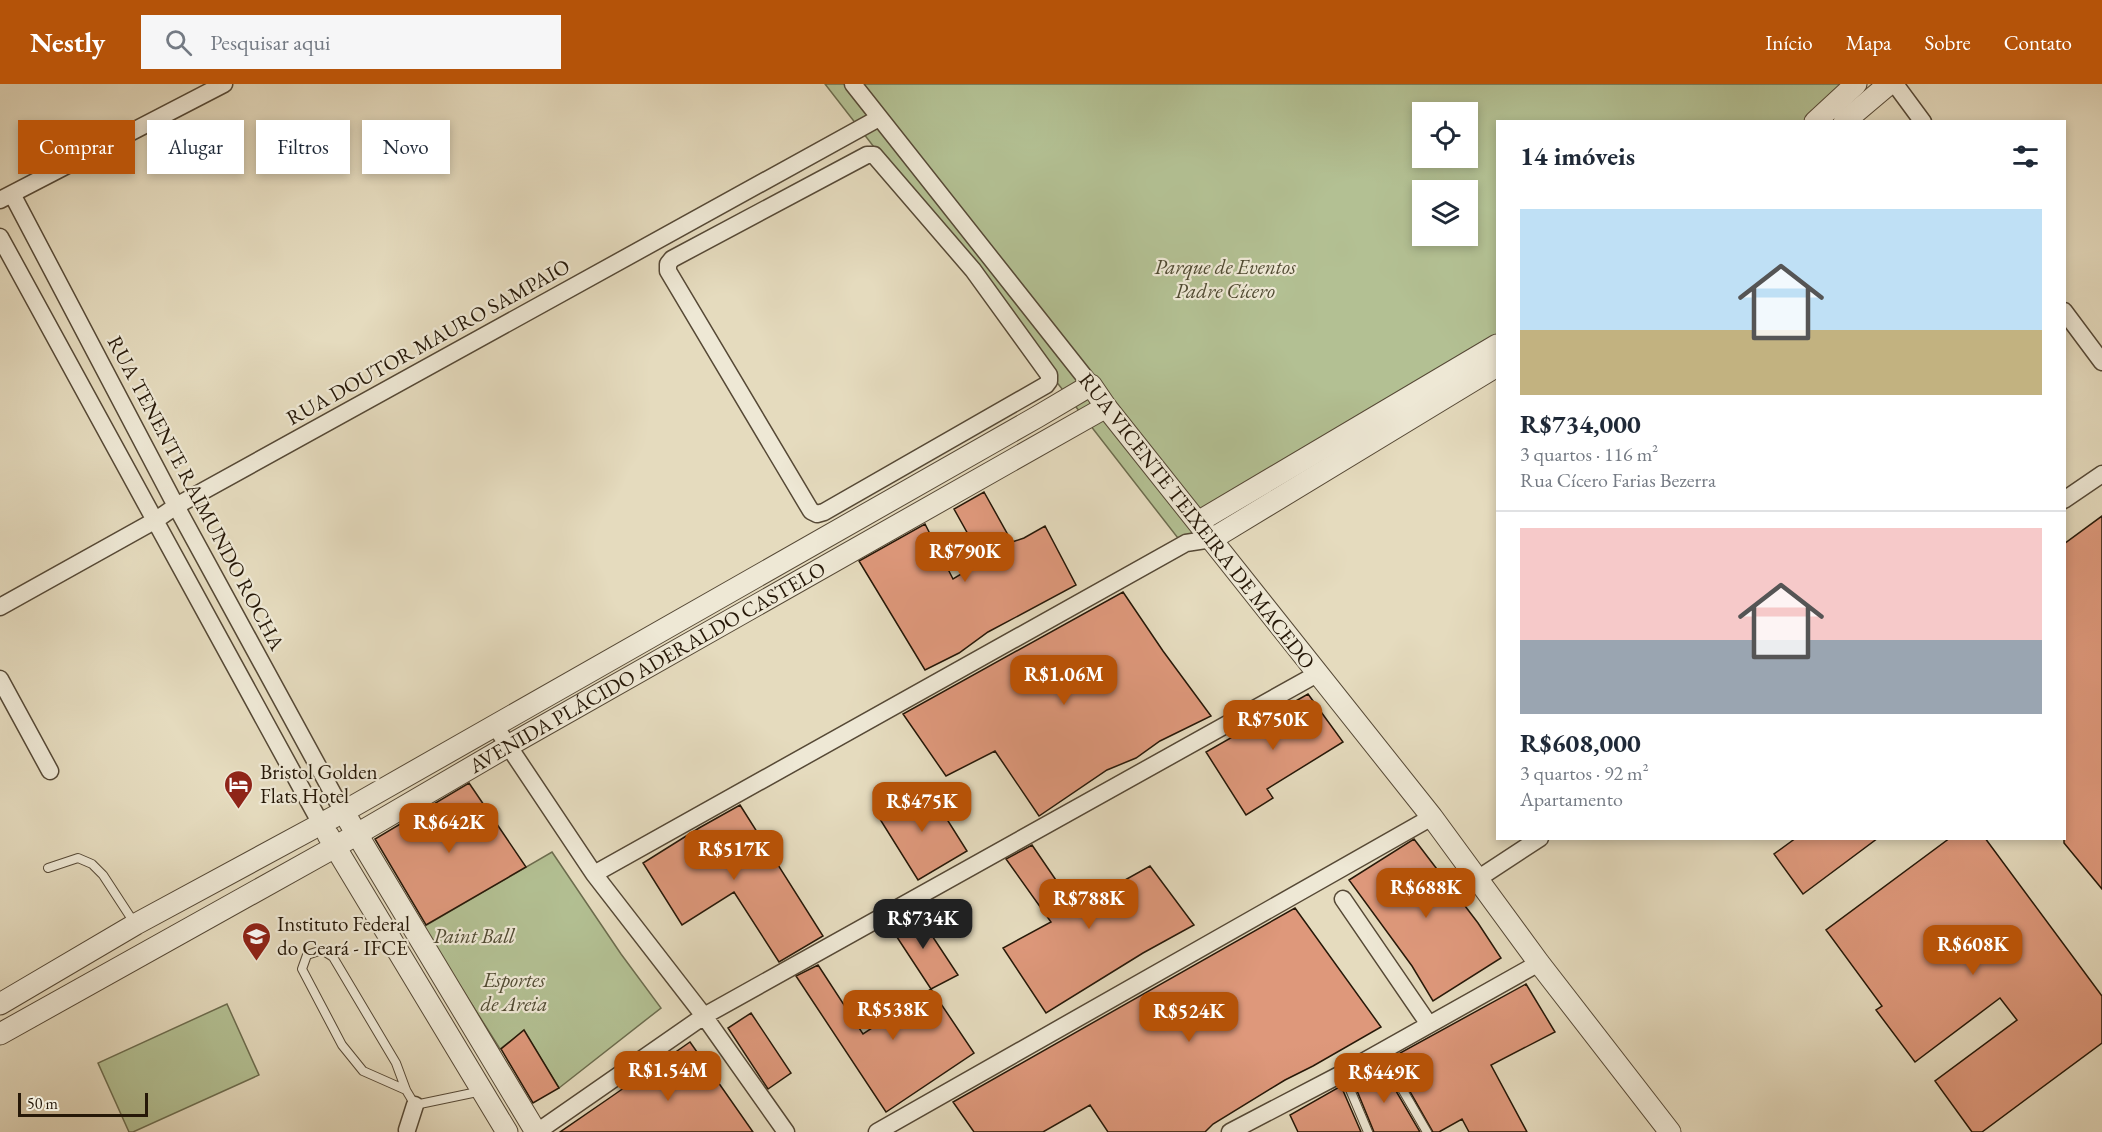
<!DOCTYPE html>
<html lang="pt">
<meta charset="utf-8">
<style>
:root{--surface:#fff;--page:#f6f6f7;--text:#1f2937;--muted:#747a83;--line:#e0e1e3;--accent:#b45309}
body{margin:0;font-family:"EB Garamond",serif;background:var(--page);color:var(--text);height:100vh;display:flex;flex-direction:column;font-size:22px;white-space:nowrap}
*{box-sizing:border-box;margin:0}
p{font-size:20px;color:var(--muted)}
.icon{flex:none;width:33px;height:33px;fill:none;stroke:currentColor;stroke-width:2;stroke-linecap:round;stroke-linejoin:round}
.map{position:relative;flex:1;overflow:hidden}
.side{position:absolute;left:1496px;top:36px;width:570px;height:720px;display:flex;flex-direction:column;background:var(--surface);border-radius:0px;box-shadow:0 3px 9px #0003}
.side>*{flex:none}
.banner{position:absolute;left:18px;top:36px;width:570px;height:54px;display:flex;gap:12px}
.fabs{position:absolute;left:1412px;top:18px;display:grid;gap:12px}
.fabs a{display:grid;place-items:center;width:66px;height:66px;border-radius:0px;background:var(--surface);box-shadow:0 3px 9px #0003;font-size:30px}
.scale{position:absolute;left:18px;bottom:15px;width:130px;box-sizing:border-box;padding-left:6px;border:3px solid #261808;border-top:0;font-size:16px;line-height:21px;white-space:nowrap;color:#261808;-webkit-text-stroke:4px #eee8d5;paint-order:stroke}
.price{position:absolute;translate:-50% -51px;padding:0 14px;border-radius:12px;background:var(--accent);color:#fff;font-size:20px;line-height:39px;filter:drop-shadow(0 2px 3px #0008)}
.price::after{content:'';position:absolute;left:50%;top:36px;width:18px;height:14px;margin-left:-9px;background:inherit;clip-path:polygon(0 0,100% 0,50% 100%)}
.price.current{background:#222;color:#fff}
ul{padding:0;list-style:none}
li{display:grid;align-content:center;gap:12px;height:318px;padding:0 24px}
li+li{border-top:2px solid var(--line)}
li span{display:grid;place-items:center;height:186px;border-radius:0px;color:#555}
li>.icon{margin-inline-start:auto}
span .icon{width:108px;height:108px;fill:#fffc;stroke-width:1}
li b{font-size:26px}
h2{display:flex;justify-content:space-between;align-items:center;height:72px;padding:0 24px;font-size:26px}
.tag{padding:0 21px;border-radius:0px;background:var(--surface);box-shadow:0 3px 9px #0003;font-size:21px;line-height:54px}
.tag.current{background:var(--accent);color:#fff}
header{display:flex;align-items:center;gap:36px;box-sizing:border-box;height:84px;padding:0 30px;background:var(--accent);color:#fff}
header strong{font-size:28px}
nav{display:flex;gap:33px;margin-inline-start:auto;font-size:21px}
.search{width:420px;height:54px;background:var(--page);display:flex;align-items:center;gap:15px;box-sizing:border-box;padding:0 21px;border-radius:0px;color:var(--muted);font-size:22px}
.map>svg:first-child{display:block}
.green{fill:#b3c093;stroke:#6c6c4e;stroke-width:1.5;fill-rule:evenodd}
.building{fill:#de987b;stroke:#261808;stroke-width:1.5}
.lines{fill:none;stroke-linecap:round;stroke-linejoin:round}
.service-casing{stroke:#564936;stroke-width:10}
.minor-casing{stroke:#564936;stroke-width:19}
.tertiary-casing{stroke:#564936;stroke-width:23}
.service{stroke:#eee8d5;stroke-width:8}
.minor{stroke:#eee8d5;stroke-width:16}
.tertiary{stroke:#eee8d5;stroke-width:21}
.labels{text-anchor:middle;stroke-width:4.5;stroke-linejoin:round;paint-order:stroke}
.park-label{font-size:21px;font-style:italic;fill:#504a32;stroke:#eee8d5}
.street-label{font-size:21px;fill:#261808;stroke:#eee8d5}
.poi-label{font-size:21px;fill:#261808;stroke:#eee8d5;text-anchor:start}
</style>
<header>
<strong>Nestly</strong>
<div class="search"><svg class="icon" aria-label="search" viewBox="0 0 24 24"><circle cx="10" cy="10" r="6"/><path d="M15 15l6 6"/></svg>Pesquisar aqui</div>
<nav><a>Início</a><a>Mapa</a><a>Sobre</a><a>Contato</a></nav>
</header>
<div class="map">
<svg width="2102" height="1048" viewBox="0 0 2102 1048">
<rect width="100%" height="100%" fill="#e5dbbe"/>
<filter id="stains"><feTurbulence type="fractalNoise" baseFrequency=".00333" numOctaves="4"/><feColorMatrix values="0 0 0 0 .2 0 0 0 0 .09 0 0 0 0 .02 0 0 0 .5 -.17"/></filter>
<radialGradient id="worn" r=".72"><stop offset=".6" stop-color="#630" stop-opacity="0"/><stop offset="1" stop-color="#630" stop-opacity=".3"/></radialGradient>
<path class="green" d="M 825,0 L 1854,0 L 1813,37 L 1497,38 L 1497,261 L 1216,427 L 1181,458 ZM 1422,28 L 1467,28 L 1467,74 L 1422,74 ZM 1422,106 L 1467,106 L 1467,152 L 1422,152 Z
M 552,768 L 621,870 L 661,924 L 559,1004 L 524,947 L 500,965 L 423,843 Z
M 227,920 L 259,991 L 133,1048 L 129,1048 L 98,979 Z"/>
<path class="building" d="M 984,408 L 1012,458 L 1024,454 L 1045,442 L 1076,501 L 988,548 L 959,569 L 925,586 L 859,477 L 925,440 L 953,495 L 983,477 L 954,425 Z
M 2102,432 L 2102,805 L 2064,759 L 2064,460 Z
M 1123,508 L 1163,567 L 1211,632 L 1160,657 L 1136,674 L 1107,686 L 1039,732 L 995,667 L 946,692 L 903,630 Z
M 1308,610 L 1343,658 L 1267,705 L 1273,714 L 1246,731 L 1206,668 Z
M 469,699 L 526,783 L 426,841 L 375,755 Z
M 926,702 L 967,767 L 918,796 L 878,732 Z
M 740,721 L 823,852 L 779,878 L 734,808 L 682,841 L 643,779 L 699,744 Z
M 1796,754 L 1878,754 L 1803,810 L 1774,770 Z
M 1950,754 L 1985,754 L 2102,912 L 2102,959 L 1982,1048 L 1972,1048 L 1935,997 L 2017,936 L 2000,914 L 1915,978 L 1876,926 L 1882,922 L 1826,846 Z
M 1414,755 L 1478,839 L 1501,874 L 1433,917 L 1412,882 L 1349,796 Z
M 1032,761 L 1075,824 L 1150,782 L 1194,841 L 1143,869 L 1046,929 L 1003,864 L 1051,838 L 1006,775 Z
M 1295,824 L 1381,943 L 1313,982 L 1285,996 L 1213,1040 L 1205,1048 L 1108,1048 L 1090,1021 L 1043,1048 L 974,1048 L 953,1018 Z
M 915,826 L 958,891 L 931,905 L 889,841 Z
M 818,881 L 863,950 L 931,905 L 974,969 L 886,1028 L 796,892 Z
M 1526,900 L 1555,948 L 1491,981 L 1527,1048 L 1469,1048 L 1462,1035 L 1439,1048 L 1433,1048 L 1391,974 Z
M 751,929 L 791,989 L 768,1005 L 728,944 Z
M 524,946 L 559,1004 L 533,1019 L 501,965 Z
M 690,958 L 753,1048 L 560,1048 L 608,1015 Z
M 1382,983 L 1420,1048 L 1374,1048 L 1353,997 Z
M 1341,1002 L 1361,1048 L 1298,1048 L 1290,1031 Z"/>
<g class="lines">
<defs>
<path id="service" d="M 48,784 L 78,774 L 92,780 L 103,791 L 135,840
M 1380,967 L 1427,1048
M 1343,989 L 1368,1048
M 406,1006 L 363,987 L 342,961 L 302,885 L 307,871 L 322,866 L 333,873 L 396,979 L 406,1006 L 415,1021 L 482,1007"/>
<path id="minor" d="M 853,0 L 1091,301
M 1895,0 L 1923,38
M 867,71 L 874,71 L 973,186 L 1049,291 L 1049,297 L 1046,301 L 824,428 L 817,430 L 811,427 L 668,187 L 668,180 L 672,175 Z
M 12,110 L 176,422 L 343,728
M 0,116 L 224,0
M 0,153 L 321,740
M 2064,227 L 2102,278
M 2064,416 L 2102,390
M 0,523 L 156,436 L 176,422 L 879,34
M 0,595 L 50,687
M 495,642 L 594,790 L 704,932 L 786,1048
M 594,790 L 1186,459 L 1212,455
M 1479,794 L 1540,754
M 1343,815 L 1428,939
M 407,1046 L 415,1021
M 537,1048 L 704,932 L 1317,590
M 877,1048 L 1432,733
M 1230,1048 L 1343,989 L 1539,879"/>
<g id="tertiary">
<path d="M 1815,38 L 1856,0"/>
<path d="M 1844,38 L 1889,0"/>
<path d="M 1198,438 L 1497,261"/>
<path d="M 1212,455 L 1497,282"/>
<path d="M 349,737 L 536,1048"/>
<path d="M 328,751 L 507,1048"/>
<path d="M 0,920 L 136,840 L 343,728 L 1037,333 L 1091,301 L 1106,323 L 1432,733 L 1539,879 L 1670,1048"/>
<path id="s1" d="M 0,950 L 335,763 L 508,662 L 1106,323"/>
</g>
</defs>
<use href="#service" class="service-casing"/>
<use href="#minor" class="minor-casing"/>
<use href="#tertiary" class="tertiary-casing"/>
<use href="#service" class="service"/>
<use href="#minor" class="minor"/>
<use href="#tertiary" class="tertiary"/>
</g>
<defs>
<symbol id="hotel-pin" viewBox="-11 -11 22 30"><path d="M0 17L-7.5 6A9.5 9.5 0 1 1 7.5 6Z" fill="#8f2418" stroke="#eee8d5"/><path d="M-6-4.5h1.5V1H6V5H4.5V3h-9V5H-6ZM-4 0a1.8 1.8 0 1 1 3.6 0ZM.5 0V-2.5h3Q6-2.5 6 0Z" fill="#fff"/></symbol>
<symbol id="university-pin" viewBox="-11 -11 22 30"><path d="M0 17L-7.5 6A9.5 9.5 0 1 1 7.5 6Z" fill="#8f2418" stroke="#eee8d5"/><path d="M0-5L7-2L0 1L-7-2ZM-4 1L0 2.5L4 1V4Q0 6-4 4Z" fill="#fff"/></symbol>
</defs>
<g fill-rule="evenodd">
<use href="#hotel-pin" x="222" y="684" width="33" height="45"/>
<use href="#university-pin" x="240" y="836" width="33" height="45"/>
</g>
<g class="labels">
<g class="park-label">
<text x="1225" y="190">Parque de Eventos<tspan x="1225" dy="24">Padre Cícero</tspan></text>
<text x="474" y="859">Paint Ball</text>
<text x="514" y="903">Esportes<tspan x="514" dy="24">de Areia</tspan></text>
</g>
<g class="street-label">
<text transform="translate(428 258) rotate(-29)" y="7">RUA DOUTOR MAURO SAMPAIO</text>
<text transform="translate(196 409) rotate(62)" y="7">RUA TENENTE RAIMUNDO ROCHA</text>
<text transform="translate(1197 437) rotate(52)" y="7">RUA VICENTE TEIXEIRA DE MACEDO</text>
<text dy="7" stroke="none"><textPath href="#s1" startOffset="744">AVENIDA PLÁCIDO ADERALDO CASTELO</textPath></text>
</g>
<g class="poi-label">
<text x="260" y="695">Bristol Golden<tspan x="260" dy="24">Flats Hotel</tspan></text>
<text x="277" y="847">Instituto Federal<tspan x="277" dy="24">do Ceará - IFCE</tspan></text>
</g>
</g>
<rect width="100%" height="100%" filter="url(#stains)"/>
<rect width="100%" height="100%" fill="url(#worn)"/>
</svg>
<div class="fabs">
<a><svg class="icon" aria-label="locate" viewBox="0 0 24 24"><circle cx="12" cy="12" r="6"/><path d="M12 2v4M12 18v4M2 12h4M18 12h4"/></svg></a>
<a><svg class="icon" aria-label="layers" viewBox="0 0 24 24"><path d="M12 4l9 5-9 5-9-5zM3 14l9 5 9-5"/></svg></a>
</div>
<div class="scale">50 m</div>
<b class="price" style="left:965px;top:499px">R$790K</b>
<b class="price" style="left:1064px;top:622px">R$1.06M</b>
<b class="price" style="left:1273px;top:667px">R$750K</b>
<b class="price" style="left:922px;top:749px">R$475K</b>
<b class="price" style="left:449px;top:770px">R$642K</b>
<b class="price" style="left:734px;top:797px">R$517K</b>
<b class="price" style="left:1426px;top:835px">R$688K</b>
<b class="price" style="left:1089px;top:846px">R$788K</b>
<b class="price current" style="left:923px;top:866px">R$734K</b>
<b class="price" style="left:1973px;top:892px">R$608K</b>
<b class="price" style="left:893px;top:957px">R$538K</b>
<b class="price" style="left:1189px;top:959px">R$524K</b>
<b class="price" style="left:668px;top:1018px">R$1.54M</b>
<b class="price" style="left:1384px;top:1020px">R$449K</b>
<div class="banner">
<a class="tag current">Comprar</a>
<a class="tag">Alugar</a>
<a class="tag">Filtros</a>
<a class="tag">Novo</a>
</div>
<section class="side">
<h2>14 imóveis<svg class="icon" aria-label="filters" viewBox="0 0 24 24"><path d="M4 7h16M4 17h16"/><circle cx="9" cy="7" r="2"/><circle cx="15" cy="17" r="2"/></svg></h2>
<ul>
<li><span style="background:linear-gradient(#bfe0f5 65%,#c2b280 0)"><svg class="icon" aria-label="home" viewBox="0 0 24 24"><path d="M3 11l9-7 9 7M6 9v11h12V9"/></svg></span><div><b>R$734,000</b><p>3 quartos · 116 m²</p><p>Rua Cícero Farias Bezerra</p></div></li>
<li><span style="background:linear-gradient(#f6c9c9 60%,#9aa5b1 0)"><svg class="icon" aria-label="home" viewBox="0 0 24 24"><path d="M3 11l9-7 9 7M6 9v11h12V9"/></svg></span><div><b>R$608,000</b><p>3 quartos · 92 m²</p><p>Apartamento</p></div></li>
</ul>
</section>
</div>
